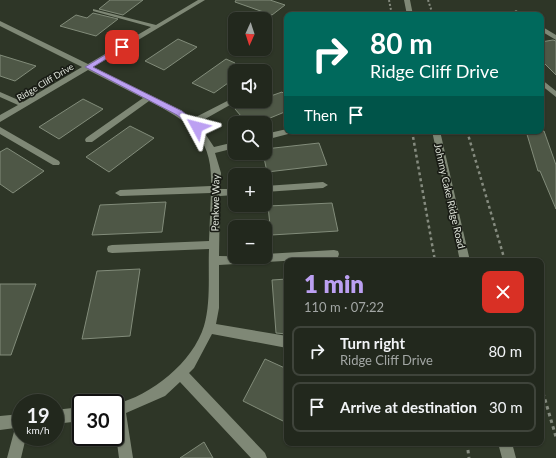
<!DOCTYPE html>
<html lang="en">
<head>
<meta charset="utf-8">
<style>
	body { margin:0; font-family:Lato,sans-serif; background:#2a3026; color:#f1f3f6; height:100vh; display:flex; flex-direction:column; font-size:15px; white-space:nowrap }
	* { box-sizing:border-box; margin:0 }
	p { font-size:13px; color:#a2a6a4 }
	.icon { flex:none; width:22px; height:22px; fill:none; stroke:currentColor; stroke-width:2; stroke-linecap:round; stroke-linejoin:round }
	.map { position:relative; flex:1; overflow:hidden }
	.side { position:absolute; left:284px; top:258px; width:260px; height:188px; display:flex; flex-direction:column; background:#22281d; border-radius:8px; box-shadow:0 1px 3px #0004,0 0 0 1px #3f443b }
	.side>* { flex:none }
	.hud { position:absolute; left:284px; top:12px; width:260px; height:122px; border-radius:8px; box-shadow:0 1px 3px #0004,0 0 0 1px #3f443b; background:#00695c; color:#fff; overflow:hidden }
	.needle { width:26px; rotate:183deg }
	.controls { position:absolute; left:228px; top:12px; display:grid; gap:8px }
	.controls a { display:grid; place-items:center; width:44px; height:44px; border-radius:8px; background:#22281d; box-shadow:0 1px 3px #0004,0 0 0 1px #3f443b; font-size:20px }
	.speed { position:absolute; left:12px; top:394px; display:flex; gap:8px; font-size:20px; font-weight:700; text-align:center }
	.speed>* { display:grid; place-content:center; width:52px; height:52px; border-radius:50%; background:#22281d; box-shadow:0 1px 3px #0004,0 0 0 1px #3f443b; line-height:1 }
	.speed small { font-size:10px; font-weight:400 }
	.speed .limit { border:2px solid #111; border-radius:6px; background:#fff; color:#111 }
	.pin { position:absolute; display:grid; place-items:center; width:34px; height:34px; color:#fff; margin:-17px; border-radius:8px; box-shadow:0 2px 6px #0006 }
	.me { position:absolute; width:44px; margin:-22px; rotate:308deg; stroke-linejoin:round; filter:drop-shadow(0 0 3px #0008) }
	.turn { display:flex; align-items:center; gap:14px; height:84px; padding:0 20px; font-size:18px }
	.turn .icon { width:52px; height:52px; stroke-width:2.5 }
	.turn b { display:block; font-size:28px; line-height:34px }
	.then { display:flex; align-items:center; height:38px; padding:0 20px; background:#0003; gap:8px; font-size:15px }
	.round { display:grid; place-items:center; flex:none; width:42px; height:42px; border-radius:8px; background:#2a3026 }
	.headline { display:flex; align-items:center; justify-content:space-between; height:68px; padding:0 20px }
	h1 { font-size:24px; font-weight:800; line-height:30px; color:#bca0f2 }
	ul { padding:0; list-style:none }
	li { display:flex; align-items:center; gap:12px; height:50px; margin:0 8px 6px; padding:0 12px; border:2px solid #3f443b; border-radius:8px }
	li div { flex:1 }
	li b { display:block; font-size:15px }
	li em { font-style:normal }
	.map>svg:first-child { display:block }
	.building { fill:#4e5746; stroke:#828c7a }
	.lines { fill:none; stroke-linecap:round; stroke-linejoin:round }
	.path-far2 { stroke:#858b7f; stroke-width:2; stroke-dasharray:2 2; stroke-linecap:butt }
	.path-far1 { stroke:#858b7f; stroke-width:2.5; stroke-dasharray:3 3; stroke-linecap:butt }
	.path { stroke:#858b7f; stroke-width:3; stroke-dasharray:3.5 3.5; stroke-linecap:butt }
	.minor { fill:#7f8876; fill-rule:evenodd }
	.route { fill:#bca0f2; stroke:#7a689d }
	.labels { text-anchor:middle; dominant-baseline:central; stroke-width:3.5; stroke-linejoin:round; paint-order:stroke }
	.far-street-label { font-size:9px; fill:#dfe4da; stroke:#191c15 }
	.street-label { font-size:10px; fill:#dfe4da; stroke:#191c15 }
</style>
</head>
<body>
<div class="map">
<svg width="556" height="458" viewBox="0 0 556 458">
	<rect width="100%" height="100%" fill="#2e3627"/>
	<path class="building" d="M110,0H143L123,15L99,9Z
		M236,0H270L285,5L272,15L235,2Z
		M93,13L118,19L96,36L60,26L76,15L87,18Z
		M178,39L197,47L164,70L145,61Z
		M553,40L556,41V75L541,60V42Z
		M0,55L36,66L15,81L0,76Z
		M226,59L235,63V78L214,93L192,83Z
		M282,92L287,97V111L258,123H247L235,109L257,101H265V98Z
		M83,99L103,109L59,139L39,127Z
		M130,126L154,138L109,172L86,157Z
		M526,131H544L556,165V209L540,171H538Z
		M319,143L327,165L267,172L263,153H265V149Z
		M7,148L44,171L13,193L0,184V152Z
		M166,202L162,232L92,235L100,205Z
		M332,203L338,231L271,235L268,206Z
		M140,269L130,336L82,339L97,271Z
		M287,279V334L276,333L272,280Z
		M0,284H36L11,355H0Z
		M265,359L287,369V423L243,401Z
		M204,442L213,458H180Z"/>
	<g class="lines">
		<path class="path-far2" d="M389,0L392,15
			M428,0L433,15"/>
		<path class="path-far1" d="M412,131L435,261
			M467,131L505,261"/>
		<path class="path" d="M541,386L556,437
			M467,443L469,458"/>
		<path class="minor" d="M198,0H205L93,67L182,111L192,119L235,97V101H237L198,123L214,147L235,142V148L215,153L221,173L220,189H235V195L220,196L219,256L265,257V254L334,250L338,251L339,254L338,257L334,258L219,265V308L216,324L287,336V348L212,334L194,368L189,373L265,453L267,458H251L180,382L165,396L126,413L133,458H119L115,428V404C151,396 193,362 204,326C211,302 208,274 209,249L112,253L108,252L107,249L108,246L112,245L209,241L211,193L120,196L115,193L120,190L211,186C213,136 189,122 149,101L92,142H86L85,140L86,138L143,98L88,70L0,122V115L18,105L0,97V92L23,102L82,67L0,26V21L88,64L151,27L93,11V9L156,25Z
			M404,0H410L413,15H407Z
			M516,10L524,15H517L513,12Z
			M541,26L556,35V40L541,31Z
			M265,79H270L271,81L265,84Z
			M541,79L556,91V97L541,85Z
			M0,127L59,161L60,163L59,165H53L0,134Z
			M287,129V131H293L292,133L265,140V134Z
			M432,131H440L470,261H460Z
			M323,182L328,185L323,188L265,192V186Z
			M81,407V421L55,424V410Z
			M21,414V437H26L21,458H7L15,428L0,430V416Z
			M498,443H512L516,458H502Z"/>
	</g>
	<path class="route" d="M120,46L126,47L93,67L182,111L199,125V129H194L177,115L85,67Z"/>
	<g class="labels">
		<g class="far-street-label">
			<text transform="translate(45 82) rotate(-31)">Ridge Cliff Drive</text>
		</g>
		<g class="street-label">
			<text transform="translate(450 196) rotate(77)">Johnny Cake Ridge Road</text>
			<text transform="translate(215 203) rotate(-89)">Penkwe Way</text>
		</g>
	</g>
</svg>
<div class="controls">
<a><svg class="needle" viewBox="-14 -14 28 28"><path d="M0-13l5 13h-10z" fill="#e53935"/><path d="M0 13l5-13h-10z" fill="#a2a6a4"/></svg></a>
<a><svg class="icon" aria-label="sound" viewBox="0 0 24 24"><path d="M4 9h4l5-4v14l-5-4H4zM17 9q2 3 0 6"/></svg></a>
<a><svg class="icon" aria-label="search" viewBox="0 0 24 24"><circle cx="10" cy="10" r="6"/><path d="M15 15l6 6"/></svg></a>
<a>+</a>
<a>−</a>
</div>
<div class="speed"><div>19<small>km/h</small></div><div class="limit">30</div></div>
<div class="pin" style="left:122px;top:47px;background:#d93025"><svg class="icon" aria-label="arrive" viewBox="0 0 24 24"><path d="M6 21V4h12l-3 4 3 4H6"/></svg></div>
<svg class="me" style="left:197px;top:127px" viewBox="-20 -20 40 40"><path d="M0-17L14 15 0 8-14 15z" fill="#bca0f2" stroke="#fff" stroke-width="4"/></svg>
<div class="hud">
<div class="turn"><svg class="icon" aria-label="right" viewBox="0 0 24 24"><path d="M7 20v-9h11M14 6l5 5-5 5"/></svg><div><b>80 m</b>Ridge Cliff Drive</div></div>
<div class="then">Then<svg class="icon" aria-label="arrive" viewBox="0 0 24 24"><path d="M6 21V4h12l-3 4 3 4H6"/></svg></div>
</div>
<section class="side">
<div class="headline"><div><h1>1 min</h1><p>110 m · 07:22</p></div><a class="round" style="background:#d93025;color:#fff"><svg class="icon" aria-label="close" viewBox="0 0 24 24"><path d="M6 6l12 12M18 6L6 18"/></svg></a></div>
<ul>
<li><svg class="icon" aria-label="right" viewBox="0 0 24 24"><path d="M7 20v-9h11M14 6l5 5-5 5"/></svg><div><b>Turn right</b><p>Ridge Cliff Drive</p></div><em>80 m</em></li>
<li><svg class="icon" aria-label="arrive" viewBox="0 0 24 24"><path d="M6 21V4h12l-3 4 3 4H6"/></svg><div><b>Arrive at destination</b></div><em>30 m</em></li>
</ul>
</section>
</div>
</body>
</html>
